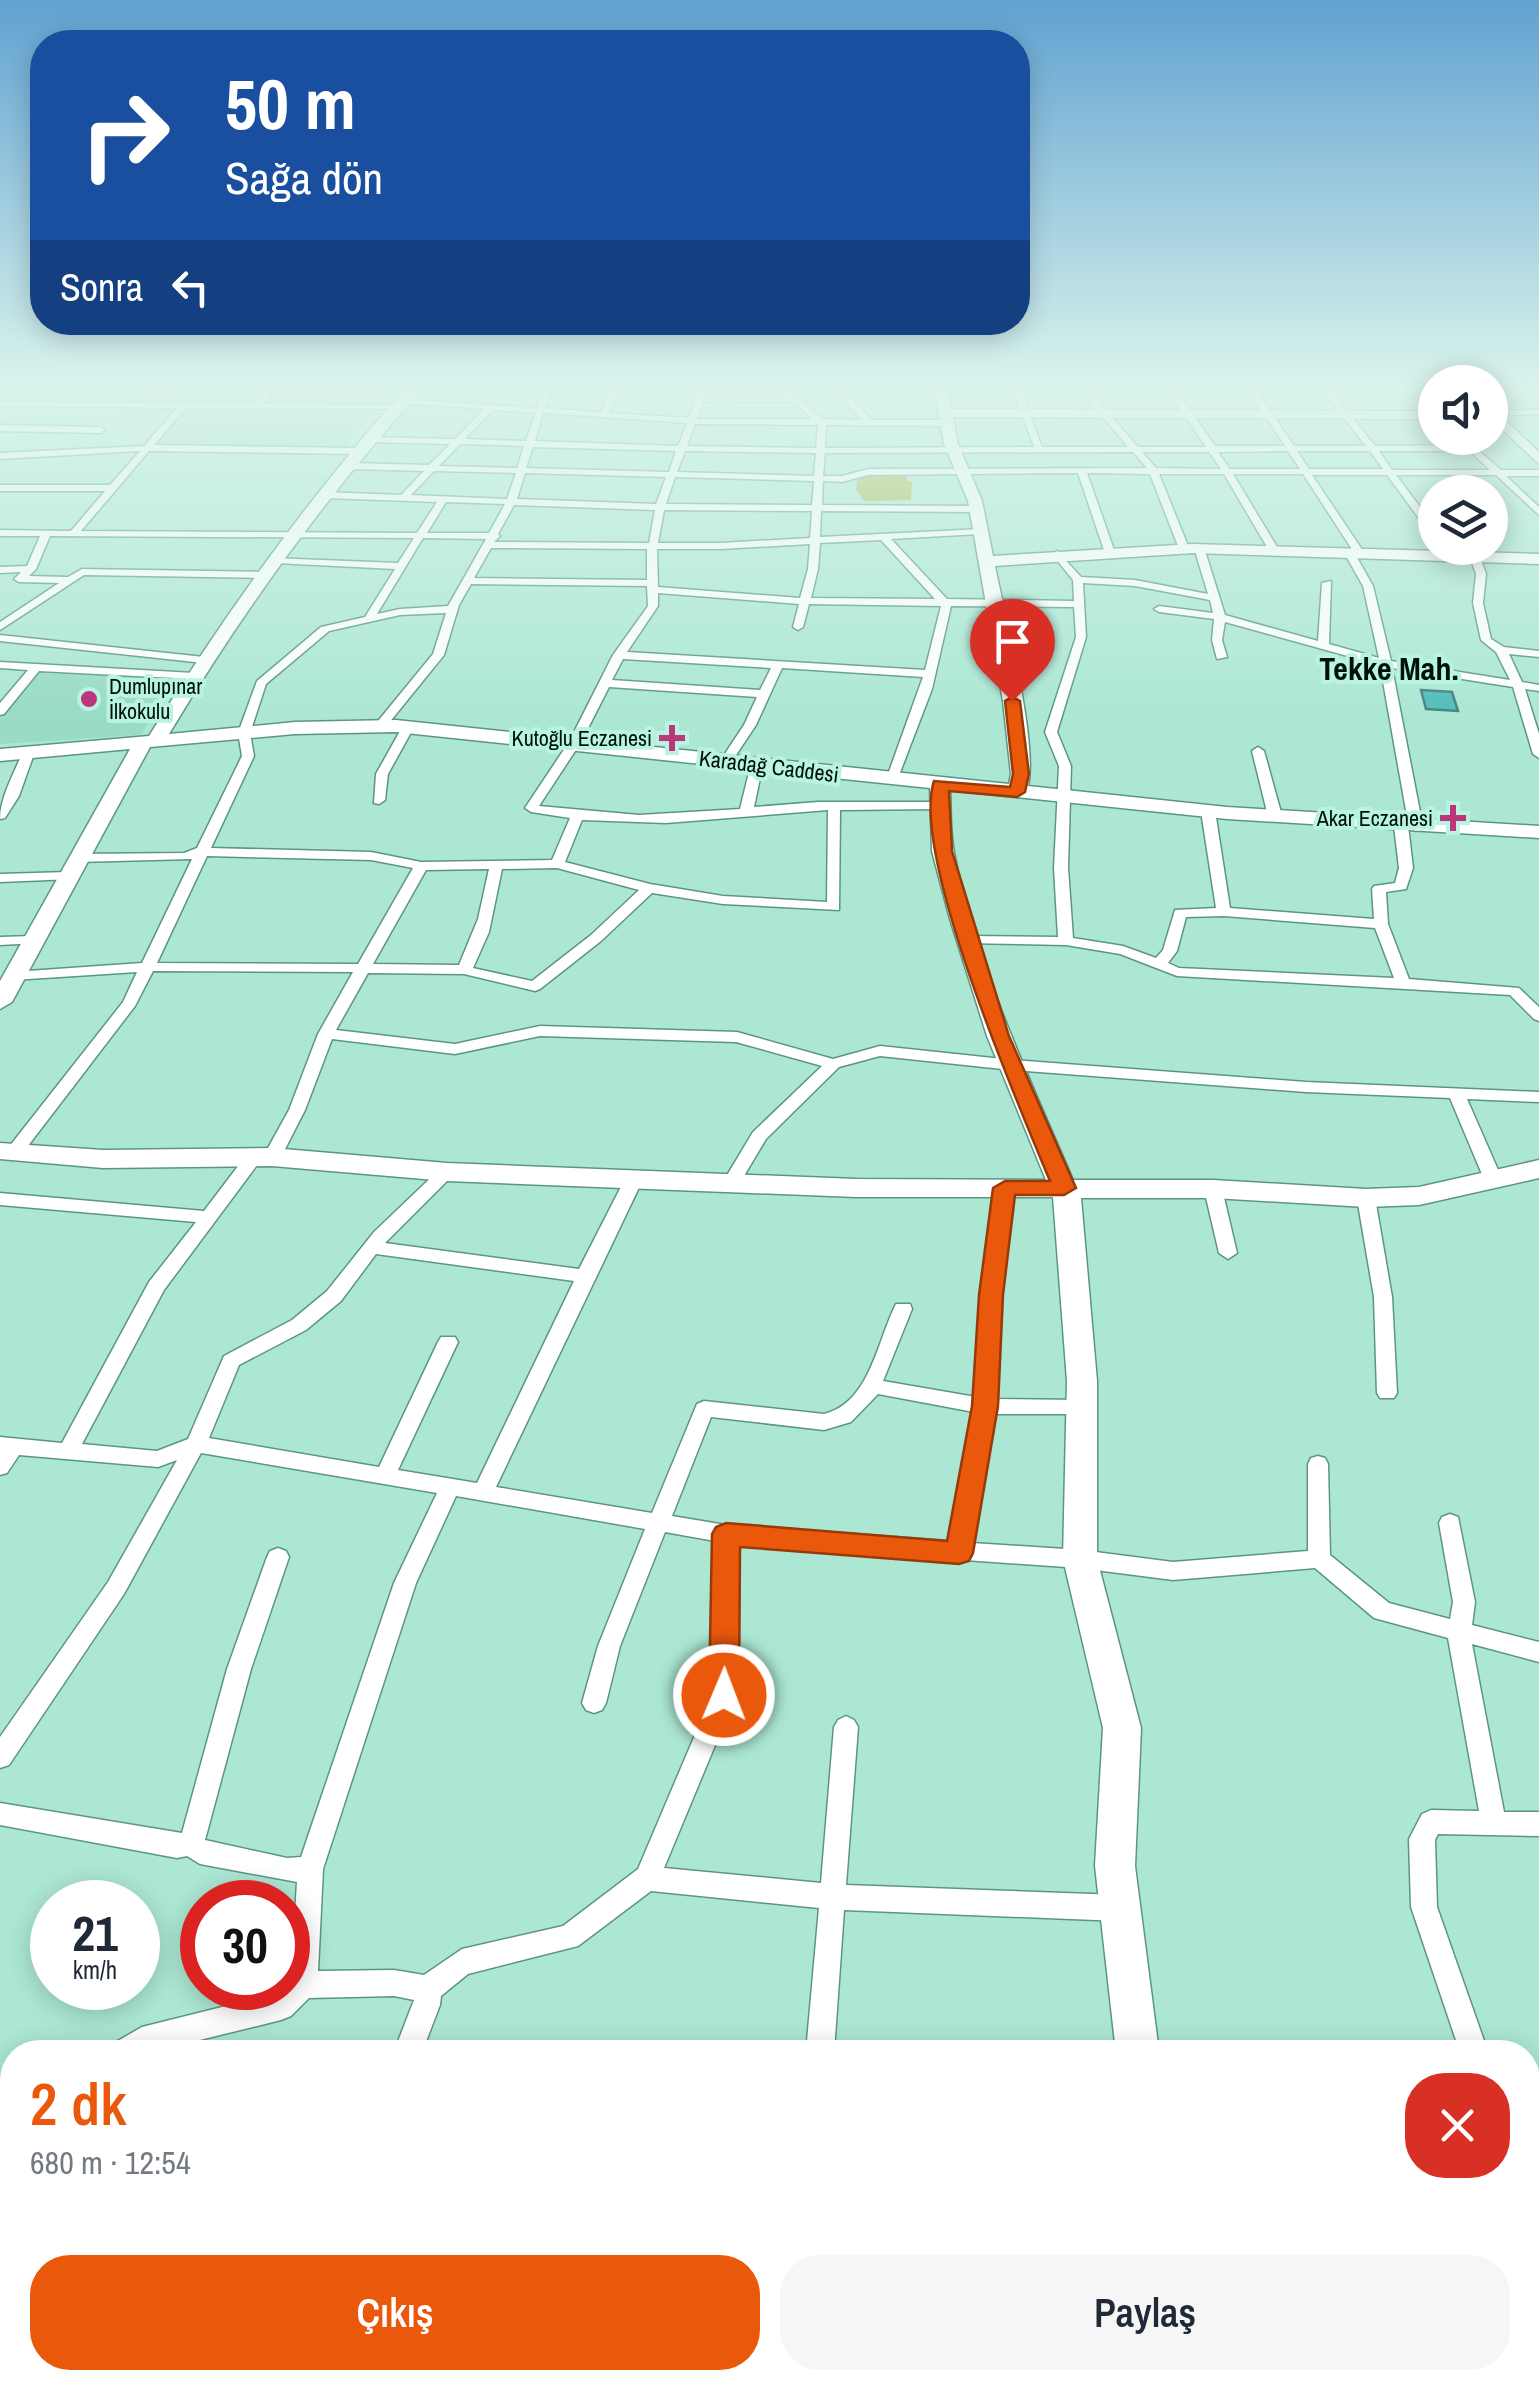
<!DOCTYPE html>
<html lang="tr">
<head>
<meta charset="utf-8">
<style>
	body { margin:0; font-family:"Archivo Narrow",sans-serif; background:#f6f6f7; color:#1f2937; height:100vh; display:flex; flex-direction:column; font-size:38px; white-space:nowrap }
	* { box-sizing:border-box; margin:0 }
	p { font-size:32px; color:#747a83 }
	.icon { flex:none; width:55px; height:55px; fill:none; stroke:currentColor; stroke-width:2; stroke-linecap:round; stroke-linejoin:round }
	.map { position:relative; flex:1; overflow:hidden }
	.details { position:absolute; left:0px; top:2040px; width:1540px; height:350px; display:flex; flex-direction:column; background:#fff; border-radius:40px 40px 0 0; box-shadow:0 5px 25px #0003 }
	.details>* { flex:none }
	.top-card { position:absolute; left:30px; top:30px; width:1000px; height:305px; border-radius:40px; box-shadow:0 5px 25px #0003; background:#1a4fa0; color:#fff; overflow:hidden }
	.fabs { position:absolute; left:1418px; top:365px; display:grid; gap:20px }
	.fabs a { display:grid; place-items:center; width:90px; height:90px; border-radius:50%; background:#fff; box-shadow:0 5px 25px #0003; font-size:50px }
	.speed { position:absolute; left:30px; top:1880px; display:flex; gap:20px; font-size:50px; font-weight:700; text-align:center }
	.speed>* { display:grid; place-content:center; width:130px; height:130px; border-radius:50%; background:#fff; box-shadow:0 5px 25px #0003; line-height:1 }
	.speed small { font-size:25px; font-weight:400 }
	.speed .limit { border:15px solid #d22; background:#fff; color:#111 }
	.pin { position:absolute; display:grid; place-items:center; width:85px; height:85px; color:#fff; margin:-102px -42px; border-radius:50% 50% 50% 0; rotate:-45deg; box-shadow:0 0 10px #0007 }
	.pin .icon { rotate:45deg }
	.me { position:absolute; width:110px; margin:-55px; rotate:1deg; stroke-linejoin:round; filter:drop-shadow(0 0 8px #0008) }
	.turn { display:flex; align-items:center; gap:35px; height:210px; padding:0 30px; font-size:45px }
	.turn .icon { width:130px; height:130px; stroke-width:2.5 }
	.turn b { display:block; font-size:70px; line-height:85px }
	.then { display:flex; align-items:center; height:95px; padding:0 30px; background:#0003; gap:20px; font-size:38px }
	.round { display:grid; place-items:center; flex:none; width:105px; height:105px; border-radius:40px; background:#f6f6f7 }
	.overview { display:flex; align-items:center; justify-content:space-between; height:170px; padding:0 30px }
	h1 { font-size:60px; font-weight:600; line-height:75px; color:#ea580c }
	.cta { display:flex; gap:20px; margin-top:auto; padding:20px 30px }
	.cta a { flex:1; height:115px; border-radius:40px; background:#ea580c; color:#fff; font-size:40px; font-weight:600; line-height:115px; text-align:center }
	.cta a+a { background:#f6f6f7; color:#1f2937 }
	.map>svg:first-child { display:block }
	.built { fill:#98dbc6 }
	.green { fill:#a6af33 }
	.building { fill:#52bcba; stroke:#448381; stroke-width:2.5 }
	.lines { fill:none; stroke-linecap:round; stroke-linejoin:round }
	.street-casing { stroke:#5d9585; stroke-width:3 }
	.secondary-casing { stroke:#5d9585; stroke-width:3 }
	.street { fill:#fff; fill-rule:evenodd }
	.secondary { fill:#fff; fill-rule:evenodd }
	.route { fill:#ea580c; stroke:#983908; stroke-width:2.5 }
	.poi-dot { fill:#bb367a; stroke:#b9f4e1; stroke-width:4 }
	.labels { text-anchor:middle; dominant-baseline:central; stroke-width:8; stroke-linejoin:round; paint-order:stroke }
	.far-poi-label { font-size:22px; fill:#00110b; stroke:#b9f4e1; text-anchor:end }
	.far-street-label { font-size:22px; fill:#00110b; stroke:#b9f4e1 }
	.far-district-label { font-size:32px; font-weight:bold; fill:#00110b; stroke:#b9f4e1 }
</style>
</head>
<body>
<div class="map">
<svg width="1539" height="2390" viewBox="0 0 1539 2390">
	<rect width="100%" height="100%" fill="#ace7d4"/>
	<path class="built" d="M1490,385H1539V410L1498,412L1490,404Z
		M187,409H372L346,447L156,445Z
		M38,673L173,679L141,735L0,744V719Z"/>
	<path class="green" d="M282,385H395L380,404L267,403Z
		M906,473L907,481H912L911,500L864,501L856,489L857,480L868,474Z"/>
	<path class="building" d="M1421,690L1452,692L1458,711L1426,709Z"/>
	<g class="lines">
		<defs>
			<path id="street" d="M0,385L179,392L183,394L179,396L0,389Z
				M272,385H280L263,404L393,405L397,407L393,409L186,408L154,445L359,448L363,451L359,454L149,451L81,531L417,533L437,502L324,498L319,495L324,492L401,495L424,471L348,469L344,466L348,463L429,465L450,444L368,442L365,437L455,439L484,409L401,403L398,399L537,408L544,385H552L545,408L601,412L612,385H620L609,413L689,418L700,387H679L675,385H709L705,396L789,397L777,385H785L822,419L862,420L829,385H837L872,420H947L951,423L947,426L826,425L825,448L1034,447L1011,385H1019L1042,447H1128L1076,385H1084L1138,447H1206L1164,385H1172L1215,446H1285L1245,385H1253L1294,446H1366L1318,385H1326L1375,446L1465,445L1460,440L1464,438L1501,470H1539V476H1506L1539,507V515L1496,475H1396L1435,527V537L1432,536L1387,475H1312L1365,554L1360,557L1355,554L1303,474H1233L1280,552L1275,555L1270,552L1224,474H1159L1190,551L1185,554L1180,551L1150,474L1087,473L1115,553L1110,556L1105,553L1078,473L868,475L842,482L823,481L822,505L976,506L981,509L976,512L821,511L820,537L982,529L984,531L979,534L891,539L947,599L1074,601L1073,580L1052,554L1057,551L1081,577L1135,580L1208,594L1195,551L1200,548L1205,551L1225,615L1318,641L1322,583L1331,581L1329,644L1379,658L1363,586L1345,554L1350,551L1355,554L1373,586L1391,661L1510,680L1496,652L1481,640L1473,603L1476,574L1470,557L1479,555L1486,574L1483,603L1491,639L1504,647L1539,651V657L1509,654L1522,682L1539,685V691L1525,689L1539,734V758L1533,754L1513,687L1392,668L1423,827L1416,831L1409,827L1380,665L1225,622L1222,640L1227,657L1217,659L1212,640L1214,619L1159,612L1154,609L1159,606L1213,613L1210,600L1135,586L1083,583L1086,637L1057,732L1071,766L1068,868L1073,938L1123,946L1156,958L1163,950L1175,910L1216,908L1201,811L1208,807L1215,811L1230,908L1374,919L1372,889L1374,886L1395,883L1399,868L1394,826L1401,822L1408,826L1413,868L1406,889L1386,892L1388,924L1409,979L1519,988L1539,1007V1021L1534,1019L1510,995L1177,976L1120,954L1066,945L963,943L961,940L968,936L1058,937L1054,868L1059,766L1045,732L1076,637L1074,607L951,606L932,689L896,783L886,780L923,677L782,668L756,725L730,764L726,765L720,761L744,725L757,697L609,687L581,742L539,806L639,815L740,809L751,764L757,760L763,764L754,807L818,802H946V808L941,809L840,810L839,910L723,904L652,893L601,941L540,989L535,991L464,974L368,973L336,1030L455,1044L540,1026L737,1032L833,1059L880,1046L1012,1060L1306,1082L1539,1092V1102L1467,1099L1502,1179L1499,1183H1487L1484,1179L1450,1098L1306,1092L1012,1070L880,1056L839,1067L766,1139L738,1186L732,1188L723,1182L753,1132L822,1066L736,1042L540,1036L455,1054L332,1039L305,1110L281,1157L278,1161H266L263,1157L289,1110L318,1034L353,972L153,971L135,1006L21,1155H9L7,1151L9,1147L123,1002L137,972L13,980L6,976L13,972L142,963L192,859L77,862L70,858L77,854L184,853L197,848L242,756L238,733L257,681L321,627L365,617L395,569L275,563L270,560L271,558L398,563L414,538L50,536L36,569L29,576L68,577L82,569L265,572L270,575L265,578L84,575L0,630V622L59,583L19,582L14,579L21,572L0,573V567L27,566L40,536H0V530L71,531L105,491H0V485H110L140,451L0,459V453L144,446L177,408L0,406V402L254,403ZM703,401L795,402L812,419H697ZM493,410L535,413L526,441L465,439ZM543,413L687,423L678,446L535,441ZM695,424L818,425L816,448L687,446ZM460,444L524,446L517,468L439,466ZM533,447L676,451L669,472L526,468ZM685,451L816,453L814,476L677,472ZM1288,451L1300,469H1230L1218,452ZM1297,451H1370L1383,469H1309ZM1379,451H1470L1490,470H1392ZM1133,452L1147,468L868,469L842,476H823L825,453ZM1142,452H1209L1221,469L1156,468ZM434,471L516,473L507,499L411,495ZM525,473L666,477L656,504L517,499ZM675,477L814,481L812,505L666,504ZM446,502L505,504L489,533H427ZM514,505L655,510L649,543L494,542L500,536L498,534ZM664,510L812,511L810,538L721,543H658ZM423,538L486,539L448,606L400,609L377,614ZM881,540L935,599L811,598L818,569L820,543ZM810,544L808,569L800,598L658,587L657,549H721ZM491,548L647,549V580L474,578ZM471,584L647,586L648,606L613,655L569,742L525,808L531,812L570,818L552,860L421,862L371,852L211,848L254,756L250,733L266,684L329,631L400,615L446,613L433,654L374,726L384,729L444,655L459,605ZM658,593L799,604L793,627L798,630L803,627L809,604L941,606L925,670L627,652L658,606ZM623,659L771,668L760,690L612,680ZM828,810L827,902L723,896L650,884L565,862L582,820L666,823ZM207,856L371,860L413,868L358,964L157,963ZM557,868L639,890L591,935L532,981L473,968L489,932L502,869ZM489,869L478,919L459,965L373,964L426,870ZM1224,916L1375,928L1394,978L1179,968L1168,963L1177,951L1186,917Z
				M1411,385H1419L1435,402V409Z
				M1539,410V414L1490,416L1493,411Z
				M0,425L101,427L105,430L101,433L0,431Z
				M0,635L204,657L210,660L204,663L0,641Z
				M0,662L194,673L200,676L194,679L39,671L4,714L0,715V703L28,670L0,668Z
				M404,724L414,727L388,774L385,800L379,804L374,803L376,774Z
				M29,747L35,751L19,796L5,818L0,819C0,797 15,772 23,751Z
				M1258,747L1264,751L1282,816L1280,819H1270L1268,816L1252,751Z
				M68,872L73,873V879L0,882V874Z
				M33,936L40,940L38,943L0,945V937Z
				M254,1152L263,1157L164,1290L82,1444L157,1451L188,1439L224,1356L292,1320L327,1291L374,1232L441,1168L447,1166L456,1172L385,1243L579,1269L626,1177L635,1171L644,1177L496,1487L652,1513L697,1404L704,1401L824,1414C870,1403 877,1341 896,1304H910L912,1309L883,1381L976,1397L982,1295L996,1188L999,1184H1011L1014,1188L1000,1295L995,1399L1082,1400L1089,1402L1092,1407L1089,1412L1082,1414H994L972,1543L1080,1550L1173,1562L1308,1551V1464L1311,1458L1318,1456L1325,1458L1328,1464L1330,1555L1389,1603L1450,1619L1453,1602L1439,1523L1442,1517L1450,1514L1458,1517L1475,1602L1472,1625L1539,1642V1662L1472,1644L1504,1812H1539V1836L1438,1834L1435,1840L1437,1907L1488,2052H1460L1411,1907L1409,1839L1422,1814L1431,1810L1479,1811L1448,1638L1374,1618L1315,1568L1173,1580L1080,1568L965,1560L959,1562L951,1559L737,1543L736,1695L664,1868L821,1883L834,1727L838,1720L846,1716L854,1720L858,1727L846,1885L1120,1895L1129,1899L1133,1908L1129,1917L1120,1921L844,1910L834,2052H806L819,1908L651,1891L578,1946L468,1974L441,1996L440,2005L422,2052H394L414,2000L394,1996L309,1998L291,2016L281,2020L151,2052H112L116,2042L142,2027L274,1994L281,1988H288L291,1979L297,1882L200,1864L187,1856L177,1858L0,1825V1803L182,1833L227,1669L267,1557L270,1551L278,1548L286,1551L289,1557L251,1669L205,1840L287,1858L301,1857L394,1583L437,1493L201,1453L124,1594L9,1765L0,1768V1737L108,1582L177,1460L158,1467L19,1455L7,1473L0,1475V1437L62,1443L149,1282L196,1222L0,1205V1193L204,1211L248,1153ZM376,1254L574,1281L477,1483L398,1470L458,1342L455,1337H441L438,1342L379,1467L209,1438L239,1365L306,1330L341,1301ZM878,1394L974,1412L950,1541L726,1525L672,1516L711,1417L824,1430L851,1422ZM456,1496L645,1529L598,1646L582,1703L586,1710L594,1713L602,1710L606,1703L620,1646L665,1532L715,1541L712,1695L638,1869L563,1926L462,1949L424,1975L394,1970L318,1971L323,1869L416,1583Z
				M1213,1183L1222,1189L1237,1253L1228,1259L1219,1253L1204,1189Z
				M1366,1192L1375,1198L1392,1297L1397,1393L1394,1398H1380L1377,1393L1374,1297L1357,1198Z
				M1528,2096L1539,2097V2125L1528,2124Z
				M12,2127V2162L0,2169V2133Z
				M1528,2183L1539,2189V2245L1528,2238Z
				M0,2293L12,2296V2326L0,2323Z
				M238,2378H293L301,2390H245Z
				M641,2378H672L671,2390H639Z"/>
			<path id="secondary" d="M413,385H426C329,492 244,609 169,734L295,722L396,720L1009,784L1011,774L1003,701L968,501L944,444L934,385H946L951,409L1435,411V419L953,417L958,444L982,501L993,556L1193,544L1539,554V564L1193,553L995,566C1005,617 1038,741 1028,786L1227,807L1539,826V838L1227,819L950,790C951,810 950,832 954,852C973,959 1030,1080 1073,1180H1213L1366,1189L1419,1187L1539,1160V1178L1419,1205L1366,1207L1213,1198H1081L1097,1381V1559L1141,1728L1135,1866L1159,2052H1116L1095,1866L1103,1728L1063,1559L1067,1381L1053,1197H856L447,1181L272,1166L103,1168L0,1159V1143L103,1150L272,1148L447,1163L856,1179L1046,1180L987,1036L950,919L932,851L930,788L396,732L295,734L150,747L12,1002L0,1009V981L130,749L0,761V749L149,736C205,646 265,559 331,477C357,445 382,412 413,385Z
				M1490,406L1539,452V464L1490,418Z
				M1181,2378H1230L1233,2390H1183Z"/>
		</defs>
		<use href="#street" class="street-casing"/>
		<use href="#secondary" class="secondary-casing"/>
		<use href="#street" class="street"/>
		<use href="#secondary" class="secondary"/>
	</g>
	<linearGradient id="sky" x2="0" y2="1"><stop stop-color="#61a2d1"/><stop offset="0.54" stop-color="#daf4ec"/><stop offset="1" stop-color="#daf4ec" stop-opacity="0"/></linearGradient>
	<rect width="1539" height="719" fill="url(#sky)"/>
	<path class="route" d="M1012,697L1020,701L1029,774L1025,792L1017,797L949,791L952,851L1009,1036L1076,1188L1064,1195H1015L1003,1295L998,1406L973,1553L969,1561L959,1564L740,1547L739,1695L734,1704L724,1708L713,1704L709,1695L712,1534L716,1527L726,1523L947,1541L972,1406L979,1295L993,1188L1005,1181H1050C1018,1104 910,854 934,781L1010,787L1013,774L1005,701Z"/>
	<g class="poi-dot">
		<circle cx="89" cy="699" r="10"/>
		<path d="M667 723h10v10h10v10h-10v10h-10v-10h-10v-10h10z"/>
		<path d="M1448 803h10v10h10v10h-10v10h-10v-10h-10v-10h10z"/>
	</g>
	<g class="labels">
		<g class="far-poi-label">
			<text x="109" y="686" text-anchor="start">Dumlupınar<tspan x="109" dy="25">İlkokulu</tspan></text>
			<text x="652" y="738">Kutoğlu Eczanesi</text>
			<text x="1433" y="818">Akar Eczanesi</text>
		</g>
		<g class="far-street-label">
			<text transform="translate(769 766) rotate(7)">Karadağ Caddesi</text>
		</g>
		<g class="far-district-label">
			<text x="1389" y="668">Tekke Mah.</text>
		</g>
	</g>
</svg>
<div class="fabs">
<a><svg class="icon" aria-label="sound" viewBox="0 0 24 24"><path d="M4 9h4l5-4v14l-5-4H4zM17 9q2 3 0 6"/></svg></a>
<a><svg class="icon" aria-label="layers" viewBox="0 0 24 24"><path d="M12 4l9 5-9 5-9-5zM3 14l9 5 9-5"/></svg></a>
</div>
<div class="speed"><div>21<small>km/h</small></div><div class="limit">30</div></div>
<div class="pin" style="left:1012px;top:701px;background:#d93025"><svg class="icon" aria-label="arrive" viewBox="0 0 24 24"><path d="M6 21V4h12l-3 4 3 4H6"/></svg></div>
<svg class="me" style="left:724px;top:1695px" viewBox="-20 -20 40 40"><circle r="17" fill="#ea580c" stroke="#fff" stroke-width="3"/><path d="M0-11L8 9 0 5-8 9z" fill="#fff"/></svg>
<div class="top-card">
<div class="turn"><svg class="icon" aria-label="right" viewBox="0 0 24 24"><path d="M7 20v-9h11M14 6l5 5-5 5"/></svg><div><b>50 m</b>Sağa dön</div></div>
<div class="then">Sonra<svg class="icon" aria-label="left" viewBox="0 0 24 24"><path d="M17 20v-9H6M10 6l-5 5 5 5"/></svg></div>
</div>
<section class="details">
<div class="overview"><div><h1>2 dk</h1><p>680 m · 12:54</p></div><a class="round" style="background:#d93025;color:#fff"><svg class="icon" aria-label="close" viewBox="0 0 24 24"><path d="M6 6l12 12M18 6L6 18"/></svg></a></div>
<div class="cta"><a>Çıkış</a><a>Paylaş</a></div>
</section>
</div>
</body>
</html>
